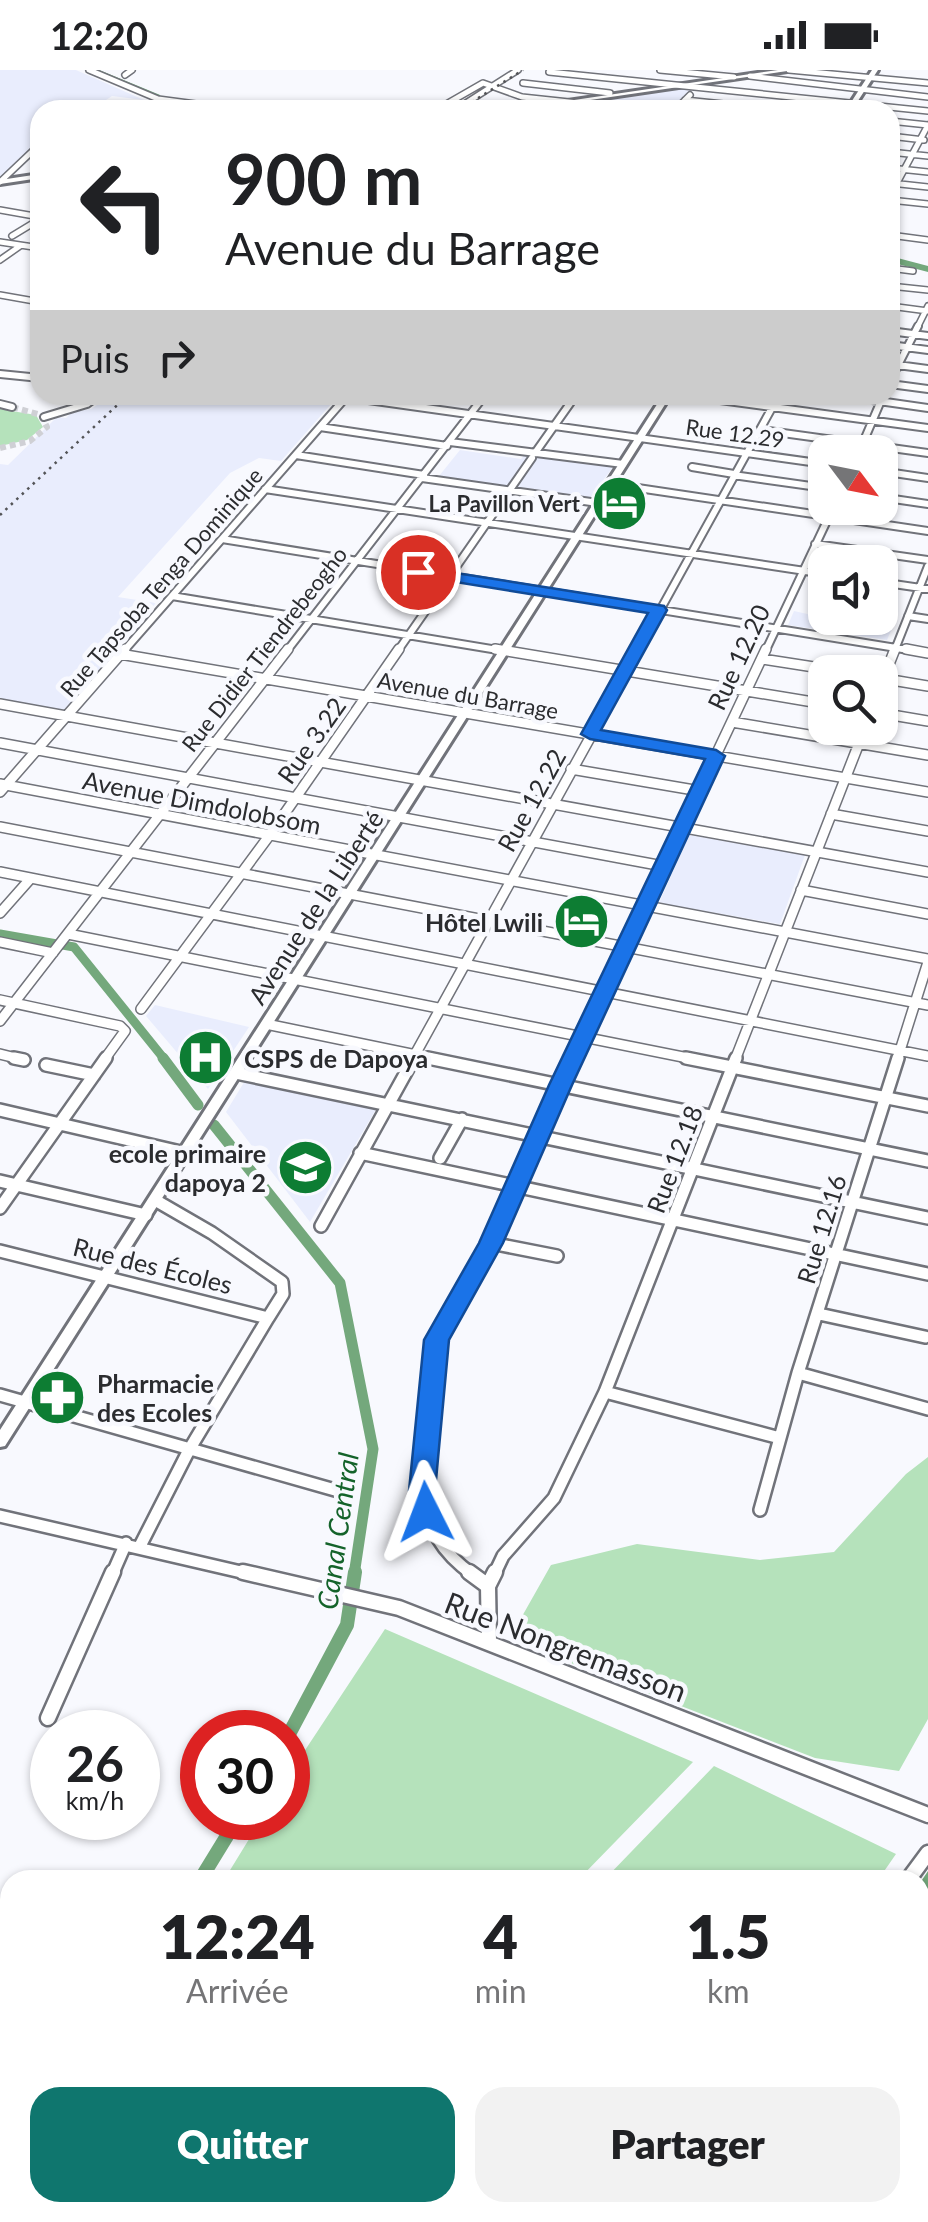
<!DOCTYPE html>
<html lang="fr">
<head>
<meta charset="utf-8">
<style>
	body { margin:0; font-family:Lato,sans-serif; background:#f2f2f2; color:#202124; height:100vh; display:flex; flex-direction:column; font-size:38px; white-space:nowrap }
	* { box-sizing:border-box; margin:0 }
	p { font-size:32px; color:#757577 }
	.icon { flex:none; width:55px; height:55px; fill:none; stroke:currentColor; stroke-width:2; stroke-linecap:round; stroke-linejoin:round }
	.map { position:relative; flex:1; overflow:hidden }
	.panel { position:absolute; left:0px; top:1800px; width:930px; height:352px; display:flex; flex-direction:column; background:#fff; border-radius:30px 30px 0 0; box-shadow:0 2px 8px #0004 }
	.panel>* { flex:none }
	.guide { position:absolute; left:30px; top:30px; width:870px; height:305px; border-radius:30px; box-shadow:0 2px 8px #0004; background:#fff; color:#202124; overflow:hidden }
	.needle { width:65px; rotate:122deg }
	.buttons { position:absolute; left:808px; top:365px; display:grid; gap:20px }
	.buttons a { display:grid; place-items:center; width:90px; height:90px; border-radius:20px; background:#fff; box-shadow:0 2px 8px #0004; font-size:50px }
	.speed { position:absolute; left:30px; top:1640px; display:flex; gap:20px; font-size:50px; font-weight:700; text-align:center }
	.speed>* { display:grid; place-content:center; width:130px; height:130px; border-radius:50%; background:#fff; box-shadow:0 2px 8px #0004; line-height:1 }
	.speed small { font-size:25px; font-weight:400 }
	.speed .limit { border:15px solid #d22; background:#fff; color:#111 }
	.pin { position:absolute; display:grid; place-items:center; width:85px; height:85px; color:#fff; margin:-42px; border:5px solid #fff; border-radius:50%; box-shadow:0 2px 10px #0007 }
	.me { position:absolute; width:110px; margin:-55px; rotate:357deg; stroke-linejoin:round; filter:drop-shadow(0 0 8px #0008) }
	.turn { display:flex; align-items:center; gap:35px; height:210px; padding:0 30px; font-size:45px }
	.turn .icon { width:130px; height:130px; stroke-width:2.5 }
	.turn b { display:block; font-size:70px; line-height:85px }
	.then { display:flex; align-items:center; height:95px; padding:0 30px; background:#0003; gap:20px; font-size:38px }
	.eta { display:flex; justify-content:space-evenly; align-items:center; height:170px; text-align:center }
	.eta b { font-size:60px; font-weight:800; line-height:70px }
	.action { display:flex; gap:20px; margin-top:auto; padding:20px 30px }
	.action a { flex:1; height:115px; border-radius:30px; background:#0f766e; color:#fff; font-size:40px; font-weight:800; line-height:115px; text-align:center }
	.action a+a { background:#f2f2f2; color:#202124 }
	.status { display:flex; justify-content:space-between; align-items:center; height:70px; padding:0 50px; background:#fff; direction:ltr }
	.status svg { height:28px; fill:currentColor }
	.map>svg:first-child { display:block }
	.built { fill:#e9edfd }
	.green { fill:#b5e2bb }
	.water { fill:#74a87c }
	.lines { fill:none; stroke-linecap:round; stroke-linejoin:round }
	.stream { stroke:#74a87c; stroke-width:2.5 }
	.canal-far2 { stroke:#74a87c; stroke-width:9 }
	.canal-far1 { stroke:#74a87c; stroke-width:11 }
	.canal { stroke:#74a87c; stroke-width:14 }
	.river { fill:#74a87c; fill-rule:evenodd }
	.minor-tunnel { stroke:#cfd0d5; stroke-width:6; stroke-dasharray:6 4; stroke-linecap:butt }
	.minor-far4-casing { stroke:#71737a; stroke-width:8 }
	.minor-far3-casing { stroke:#71737a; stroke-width:10 }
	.minor-far2-casing { stroke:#71737a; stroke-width:12 }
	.minor-far1-casing { stroke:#71737a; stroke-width:16 }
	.minor-casing { stroke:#71737a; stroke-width:19 }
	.major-casing { stroke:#71737a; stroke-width:6 }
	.minor-far4 { stroke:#fff; stroke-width:5 }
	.minor-far3 { stroke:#fff; stroke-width:6 }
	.minor-far2 { stroke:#fff; stroke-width:9 }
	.minor-far1 { stroke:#fff; stroke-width:11 }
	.minor { stroke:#fff; stroke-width:14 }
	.major { fill:#fff; fill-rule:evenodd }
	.rail { stroke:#535457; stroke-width:2.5; stroke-dasharray:2.5 5; stroke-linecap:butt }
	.route { fill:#1a73e8; stroke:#114b97; stroke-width:2.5 }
	.labels { text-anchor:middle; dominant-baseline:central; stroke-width:9; stroke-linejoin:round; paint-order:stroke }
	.far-street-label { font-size:22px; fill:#2b2c2f; stroke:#f8f9fe }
	.far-poi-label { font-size:22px; font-weight:bold; fill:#2b2c2f; stroke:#f8f9fe; text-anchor:end }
	.street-label { font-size:25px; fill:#2b2c2f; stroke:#f8f9fe }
	.poi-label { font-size:25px; font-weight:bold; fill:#2b2c2f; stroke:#f8f9fe; text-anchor:end }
	.water-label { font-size:28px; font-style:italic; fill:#14632a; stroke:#f8f9fe }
	.near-street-label { font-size:30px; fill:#2b2c2f; stroke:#f8f9fe }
</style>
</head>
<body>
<div class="status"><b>12:20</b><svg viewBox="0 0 49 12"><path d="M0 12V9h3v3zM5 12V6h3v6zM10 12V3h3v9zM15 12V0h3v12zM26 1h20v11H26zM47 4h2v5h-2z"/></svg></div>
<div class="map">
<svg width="928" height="2152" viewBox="0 0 928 2152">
	<rect width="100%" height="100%" fill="#f8f9fe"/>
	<path class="built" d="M0,0H76L144,30L112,26L91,40H40V74L0,110Z
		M683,17L695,18L672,40L597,35L598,29Z
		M112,325H339L281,391L259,388L230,403L118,527L156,533L61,644L0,632V394L8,395L57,347L66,348L72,342L91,339Z
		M460,380L521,389L525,384L613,397L589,430L439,406Z
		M794,541L825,548L893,556L887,570L788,555Z
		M689,765L805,785L780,854L659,833Z
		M155,935L249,957L208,1019L146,946Z
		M246,1009L378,1036L310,1152L226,1042Z"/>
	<path class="green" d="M0,339L36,345L43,357L27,370L0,376Z
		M928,1387V1649L899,1701L815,1688L573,1594L516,1557L551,1495L637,1474L760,1490L834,1482L906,1404Z
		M385,1559L693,1692L578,1810H224L262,1748H288V1706Z
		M714,1696L896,1784L878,1810H604Z
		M348,2142H621L622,2143L609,2152H331Z
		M25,2143V2142L273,2143L258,2152H20Z"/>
	<path class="water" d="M928,1801V2152H696L703,2142H920V1813Z"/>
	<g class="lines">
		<path class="stream" d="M96,0L159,26
			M241,38L254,40"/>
		<path class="canal-far2" d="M0,864L74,877L165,990"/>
		<path class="canal-far1" d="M163,988L198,1035
			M214,1055L340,1213L373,1379L354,1505"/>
		<path class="canal" d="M288,1666L347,1555L355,1502
			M200,1810L238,1748
			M0,2138L10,2122"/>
		<path class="river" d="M890,186L928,196V202L890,192Z"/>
		<path class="minor-tunnel" d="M0,378L30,371L47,357L41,345L12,337"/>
		<defs>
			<path id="minor-far4" d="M89,0L158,29L241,40
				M660,0L734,7
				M789,0L928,13
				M549,2L928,41
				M125,5L132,0
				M750,6L928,27
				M523,13L610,23
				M685,30L780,40
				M436,40L483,13L522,27L644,40
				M455,40L518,0
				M675,40L690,25
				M890,51L928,55
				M890,66L924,70
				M890,82L928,86
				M890,98L928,102
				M0,112L40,74
				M891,113L928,117
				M890,126L928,55
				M890,130L928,134
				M0,140L40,147
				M890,165L928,170
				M12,166L40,149
				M0,172L40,178
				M0,190L20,176
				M890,198L913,201
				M890,216L928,220
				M0,225L40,232
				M890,236L928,241
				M917,258L928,236"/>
			<path id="minor-far3" d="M890,261L928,266
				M890,275L928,280
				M890,294L928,299
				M0,304L40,308
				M890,311L918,256
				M890,314L928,319
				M683,325L928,358
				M837,325L928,338
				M347,327L825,394
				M0,334L12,337
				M44,347L87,334L99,325
				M320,357L447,376
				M761,360L928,383
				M450,372L623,394
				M859,382L883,326
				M535,383L576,325
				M296,385L424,405
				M692,397L734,404
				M880,401L928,408
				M733,405L825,418
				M422,408L598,433
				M611,414L928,461
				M265,419L825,504
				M880,427L928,434
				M222,469L921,582
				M815,474L928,490
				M880,512L928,519
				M172,526L510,582
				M908,546L928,549
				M123,582L348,325
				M286,582L485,325
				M397,582L532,388
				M637,582L779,325
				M765,582L833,438
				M894,582L928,496"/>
			<path id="minor-far2" d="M495,579L825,634
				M906,579L928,583
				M120,584L928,722
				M762,589L846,602
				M880,608L928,616
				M880,617L895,579
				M0,634L928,802
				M880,643L928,651
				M732,652L928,685
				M0,673L663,796
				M571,699L700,721
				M0,714L928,889
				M0,722L125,579
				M831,744L928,761
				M0,757L928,935
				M0,802L928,986
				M801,820L928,844
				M0,843L31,808
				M68,864L698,990
				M0,872L53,883
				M0,930L120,956L125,961L104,990
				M141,939L269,766L399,579
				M0,951L288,579
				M266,954L440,990
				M0,984L24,990
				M412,990L639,579
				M572,990L766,579
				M735,990L865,658
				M897,990L928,892"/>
			<path id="minor-far1" d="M14,988L24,990
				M428,988L928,1091
				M686,988L928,1036
				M46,995L94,1005
				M236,1003L928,1148
				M0,1040L185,1083
				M360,1083L928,1204
				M440,1088L462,1049
				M0,1111L146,1145
				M155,1130L212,1163L282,1212L283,1224L268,1248
				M0,1138L106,988
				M321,1156L414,988
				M491,1173L557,1186
				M0,1181L268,1248L189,1380L140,1476
				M819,1244L925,1267
				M798,1303L928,1339
				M605,1322L780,1368
				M0,1325L342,1422
				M760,1440L798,1303L898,988
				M0,1446L254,1505
				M112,1505L126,1473
				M473,1505C440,1481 430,1461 422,1421L437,1270L491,1173L573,988
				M494,1505L503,1486L554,1428L605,1322L736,988"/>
			<path id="minor" d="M243,1502L399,1538L928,1745
				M469,1502L488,1516L489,1572
				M488,1516L495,1502
				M48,1648L113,1502
				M908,1810L928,1783
				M670,2152L678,2142"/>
			<path id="major" d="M778,0H794L522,40H506Z
				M872,0H878L852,40H846Z
				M40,104V108L0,114V110Z
				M663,325H671L5,1376L0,1377V1360Z"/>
		</defs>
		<use href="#minor-far4" class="minor-far4-casing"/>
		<use href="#minor-far3" class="minor-far3-casing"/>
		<use href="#minor-far2" class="minor-far2-casing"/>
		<use href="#minor-far1" class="minor-far1-casing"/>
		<use href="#minor" class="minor-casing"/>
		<use href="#major" class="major-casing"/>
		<use href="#minor-far4" class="minor-far4"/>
		<use href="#minor-far3" class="minor-far3"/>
		<use href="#minor-far2" class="minor-far2"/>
		<use href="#minor-far1" class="minor-far1"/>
		<use href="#minor" class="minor"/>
		<use href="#major" class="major"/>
		<path class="rail" d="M459,40L523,0
			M0,445L128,325"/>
	</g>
	<path class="route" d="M418,497L664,536L667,540L601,660L716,680L725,686L572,1015L503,1173L449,1270L435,1421L440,1442L436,1449L426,1452L417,1449L409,1421L424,1270L479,1173L549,1015L705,689L590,669L581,664L648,543L412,505V498Z"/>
	<defs>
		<symbol id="hotel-disc" viewBox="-11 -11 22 22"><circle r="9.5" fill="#0d7d33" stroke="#f8f9fe"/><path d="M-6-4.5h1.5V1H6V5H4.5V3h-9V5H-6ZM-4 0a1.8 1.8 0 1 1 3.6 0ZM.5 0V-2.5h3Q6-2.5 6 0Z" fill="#fff"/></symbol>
		<symbol id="hospital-disc" viewBox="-11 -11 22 22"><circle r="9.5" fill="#0d7d33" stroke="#f8f9fe"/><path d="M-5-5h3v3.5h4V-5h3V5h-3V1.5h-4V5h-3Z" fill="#fff"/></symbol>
		<symbol id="school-disc" viewBox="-11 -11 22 22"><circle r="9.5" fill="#0d7d33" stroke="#f8f9fe"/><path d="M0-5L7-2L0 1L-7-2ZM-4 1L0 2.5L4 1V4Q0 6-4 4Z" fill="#fff"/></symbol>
		<symbol id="pharmacy-disc" viewBox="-11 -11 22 22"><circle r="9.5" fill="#0d7d33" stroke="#f8f9fe"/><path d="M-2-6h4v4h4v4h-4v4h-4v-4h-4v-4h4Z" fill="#fff"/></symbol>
	</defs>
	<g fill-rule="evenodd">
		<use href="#hotel-disc" x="588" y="402" width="63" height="63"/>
		<use href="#hotel-disc" x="550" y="820" width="63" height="63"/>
		<use href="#hospital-disc" x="174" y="956" width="63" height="63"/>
		<use href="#school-disc" x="274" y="1066" width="63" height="63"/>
		<use href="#pharmacy-disc" x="26" y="1296" width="63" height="63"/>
	</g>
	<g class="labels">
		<g class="far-street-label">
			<text transform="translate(735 363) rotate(8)">Rue 12.29</text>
			<text transform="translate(161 512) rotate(-49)">Rue Tapsoba Tenga Dominique</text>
			<text transform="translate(264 579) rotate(-52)">Rue Didier Tiendrebeogho</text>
			<text transform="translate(468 625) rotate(10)">Avenue du Barrage</text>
		</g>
		<g class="far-poi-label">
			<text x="580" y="433">La Pavillon Vert</text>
		</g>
		<g class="street-label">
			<text transform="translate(738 587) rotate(-65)">Rue 12.20</text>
			<text transform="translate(311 670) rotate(-55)">Rue 3.22</text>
			<text transform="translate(531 730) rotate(-61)">Rue 12.22</text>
			<text transform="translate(202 732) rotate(11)">Avenue Dimdolobsom</text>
			<text transform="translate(315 837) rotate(-57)">Avenue de la Liberté</text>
			<text transform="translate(674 1089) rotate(-69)">Rue 12.18</text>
			<text transform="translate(821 1159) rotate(-73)">Rue 12.16</text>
			<text transform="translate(153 1195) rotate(14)">Rue des Écoles</text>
		</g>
		<g class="poi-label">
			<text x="543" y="852">Hôtel Lwili</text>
			<text x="244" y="988" text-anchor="start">CSPS de Dapoya</text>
			<text x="266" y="1083">ecole primaire<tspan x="266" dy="29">dapoya 2</tspan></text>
			<text x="97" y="1313" text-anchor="start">Pharmacie<tspan x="97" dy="29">des Ecoles</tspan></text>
		</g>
		<g class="water-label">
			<text transform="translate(337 1461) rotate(-82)">Canal Central</text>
		</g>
		<g class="near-street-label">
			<text transform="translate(566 1576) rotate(21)">Rue Nongremasson</text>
		</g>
	</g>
</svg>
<div class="buttons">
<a><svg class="needle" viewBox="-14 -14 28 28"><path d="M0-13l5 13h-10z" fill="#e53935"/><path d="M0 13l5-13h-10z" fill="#757577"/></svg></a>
<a><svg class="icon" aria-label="sound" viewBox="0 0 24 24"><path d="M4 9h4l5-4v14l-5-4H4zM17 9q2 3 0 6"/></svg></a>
<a><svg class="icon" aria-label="search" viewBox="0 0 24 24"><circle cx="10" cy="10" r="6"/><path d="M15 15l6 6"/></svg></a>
</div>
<div class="speed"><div>26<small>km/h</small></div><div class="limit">30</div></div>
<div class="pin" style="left:418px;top:502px;background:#d93025"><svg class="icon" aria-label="arrive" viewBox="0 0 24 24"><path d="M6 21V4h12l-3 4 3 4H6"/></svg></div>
<svg class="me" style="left:426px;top:1442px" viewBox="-20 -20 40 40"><path d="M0-17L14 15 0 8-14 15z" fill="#1a73e8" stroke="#fff" stroke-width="4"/></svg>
<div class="guide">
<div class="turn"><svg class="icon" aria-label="left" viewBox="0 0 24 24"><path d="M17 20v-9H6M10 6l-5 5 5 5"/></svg><div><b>900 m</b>Avenue du Barrage</div></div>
<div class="then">Puis<svg class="icon" aria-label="right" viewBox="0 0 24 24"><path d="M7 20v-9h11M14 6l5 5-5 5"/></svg></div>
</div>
<section class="panel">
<div class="eta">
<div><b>12:24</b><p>Arrivée</p></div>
<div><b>4</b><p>min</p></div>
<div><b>1.5</b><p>km</p></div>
</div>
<div class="action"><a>Quitter</a><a>Partager</a></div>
</section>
</div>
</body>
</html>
